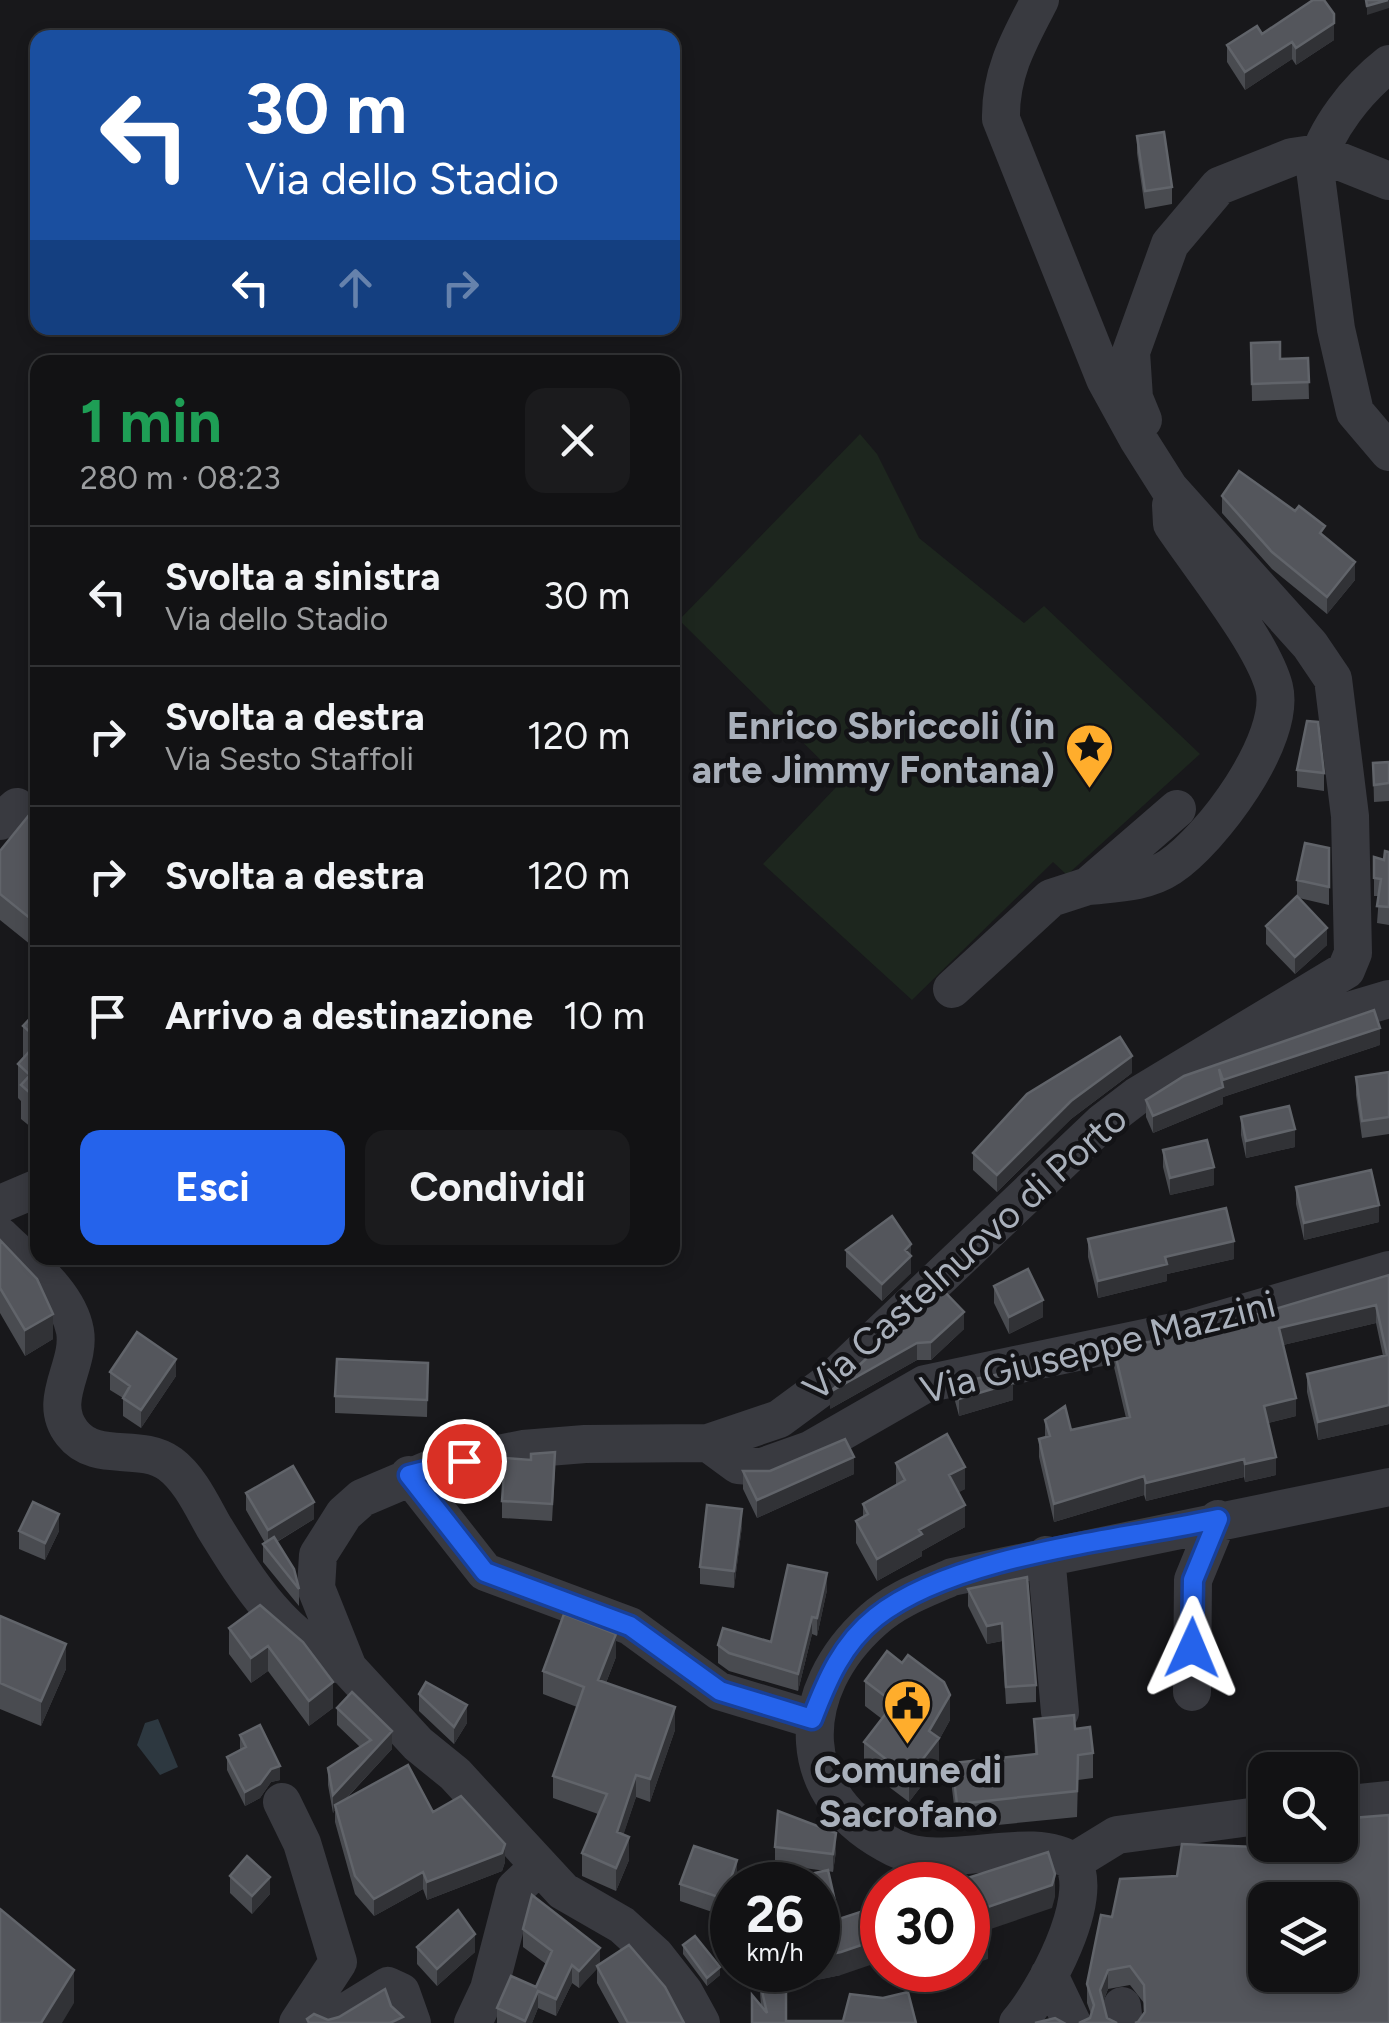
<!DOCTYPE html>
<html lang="it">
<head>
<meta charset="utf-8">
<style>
	body { margin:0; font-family:Figtree,sans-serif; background:#1b1b1d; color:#f1f3f6; height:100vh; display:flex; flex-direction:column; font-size:38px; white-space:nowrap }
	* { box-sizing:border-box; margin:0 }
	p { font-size:32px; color:#9c9ea0 }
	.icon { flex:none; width:55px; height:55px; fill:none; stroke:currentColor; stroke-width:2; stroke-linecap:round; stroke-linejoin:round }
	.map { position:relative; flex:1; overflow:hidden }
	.sheet { position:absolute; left:30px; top:355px; width:650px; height:910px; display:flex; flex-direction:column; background:#121214; border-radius:20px; box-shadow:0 5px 15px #0003,0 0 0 2px #313234 }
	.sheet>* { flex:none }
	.hud { position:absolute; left:30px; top:30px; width:650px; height:305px; border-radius:20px; box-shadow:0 5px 15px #0003,0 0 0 2px #313234; background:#1a4fa0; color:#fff; overflow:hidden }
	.fabs { position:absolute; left:1248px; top:1752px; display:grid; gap:20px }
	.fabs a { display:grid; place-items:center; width:110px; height:110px; border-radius:20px; background:#121214; box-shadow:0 5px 15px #0003,0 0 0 2px #313234; font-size:50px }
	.speed { position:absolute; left:710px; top:1862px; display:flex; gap:20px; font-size:50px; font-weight:700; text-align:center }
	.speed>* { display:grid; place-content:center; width:130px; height:130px; border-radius:50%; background:#121214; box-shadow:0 5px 15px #0003,0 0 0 2px #313234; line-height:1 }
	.speed small { font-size:25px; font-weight:400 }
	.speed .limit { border:15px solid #d22; background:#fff; color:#111 }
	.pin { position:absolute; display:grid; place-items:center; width:85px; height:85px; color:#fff; margin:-42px; border:5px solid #fff; border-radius:50%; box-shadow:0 2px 10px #0007 }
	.me { position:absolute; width:110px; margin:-55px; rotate:1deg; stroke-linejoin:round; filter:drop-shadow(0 0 8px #0008) }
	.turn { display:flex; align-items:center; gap:35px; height:210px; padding:0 50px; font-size:45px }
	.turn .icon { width:130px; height:130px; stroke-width:2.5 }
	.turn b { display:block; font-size:70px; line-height:85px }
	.lanes { display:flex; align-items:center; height:95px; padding:0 50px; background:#0003; justify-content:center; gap:50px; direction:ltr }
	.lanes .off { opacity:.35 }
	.round { display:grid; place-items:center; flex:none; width:105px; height:105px; border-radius:20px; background:#1b1b1d }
	.head { display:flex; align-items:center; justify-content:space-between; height:170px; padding:0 50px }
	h1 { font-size:60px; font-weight:700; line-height:75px; color:#1e9e55 }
	.action { display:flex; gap:20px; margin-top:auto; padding:20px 50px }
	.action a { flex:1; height:115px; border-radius:20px; background:#2563eb; color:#fff; font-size:40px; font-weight:700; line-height:115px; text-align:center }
	.action a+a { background:#1b1b1d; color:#f1f3f6 }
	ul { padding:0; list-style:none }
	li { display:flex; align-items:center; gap:30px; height:140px; padding:0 50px; border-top:2px solid #313234 }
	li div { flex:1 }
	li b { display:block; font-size:38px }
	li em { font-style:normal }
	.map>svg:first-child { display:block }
	.green { fill:#1d261e }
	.water { fill:#2d3840 }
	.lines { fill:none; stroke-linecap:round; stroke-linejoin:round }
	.minor { stroke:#393a40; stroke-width:38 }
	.wall { fill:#494b50; fill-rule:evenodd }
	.shaded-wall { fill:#313236 }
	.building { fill:#54565c; stroke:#61646a; stroke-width:2.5; fill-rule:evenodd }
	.route-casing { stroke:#184099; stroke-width:25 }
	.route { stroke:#2563eb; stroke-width:18 }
	.labels { text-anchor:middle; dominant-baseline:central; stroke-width:9; stroke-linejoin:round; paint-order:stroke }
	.poi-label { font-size:38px; font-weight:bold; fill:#a9b0bb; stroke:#131316; text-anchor:end }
	.street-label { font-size:38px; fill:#a9b0bb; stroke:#131316 }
</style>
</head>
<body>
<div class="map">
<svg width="1389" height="2023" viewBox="0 0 1389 2023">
	<rect width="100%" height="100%" fill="#18181b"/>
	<path class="green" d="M860,434L877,454L919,538L1024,623L1044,606L1200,754L1067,875L1053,862L912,1000L763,864L842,781L679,620Z"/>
	<path class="water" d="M158,1719L178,1767L160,1775L137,1745L145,1723Z"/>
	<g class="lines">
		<path class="minor" d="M1389,64C1357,89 1325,129 1315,169L1336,329L1355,412L1389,452
			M1143,420L1134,398L1131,352L1170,244L1219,186L1292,157L1319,153L1389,181
			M0,821L17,807
			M1088,886C1116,883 1146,883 1170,867C1211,840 1287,739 1274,687C1262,642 1200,566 1172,524L1171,505
			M952,989L1051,898L1088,886L1177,809
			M1260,1047L1315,1021L1389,999
			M0,1204L38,1188
			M0,1236C26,1262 68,1292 75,1331C81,1366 46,1400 72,1433C96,1464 139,1442 170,1464C190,1479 202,1506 214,1527C251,1587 282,1637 348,1668
			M708,1443L738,1465L762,1467L810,1450L925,1384L1192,1328L1389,1270
			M409,1475L485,1572L630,1626L719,1691L812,1719
			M1046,1555L1060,1712
			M1192,1692L1193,1580L1218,1519
			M282,1802L302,1843L338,1962L298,2023
			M1340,1805L1389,1800
			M1073,1862C1032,1832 944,1873 895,1848C792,1798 792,1692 873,1620C896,1599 925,1589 952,1577L1389,1487
			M1073,1862L1117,1835L1265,1815
			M1049,1975L1072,2023
			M1122,2006L1124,2023
			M328,2023L388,1986L401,1992L412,2023
			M473,2023L489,1989L515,1889L538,1867
			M701,2023L684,1992L655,1955L622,1925L563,1891L455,1774L418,1744L348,1668L316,1588L318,1555L344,1514L362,1498L435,1467L523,1449L585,1444L708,1443L779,1419L832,1380L1103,1122L1137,1096L1346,970L1353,953L1350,816L1333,679L1310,645L1169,488L1138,439L1105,379L1001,119C1000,73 1019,40 1040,0
			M1018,2023C1044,1993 1095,1900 1073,1862"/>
	</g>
	<path class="wall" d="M1262,34L1334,40L1296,65L1292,59L1245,90L1227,62V45Z
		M1137,136L1172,187V204L1145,209L1137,153Z
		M1251,343L1280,359L1308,358L1309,399L1252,401Z
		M1222,496L1325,537L1355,580L1327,614L1272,569L1222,513Z
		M1389,762V801L1374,802L1373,763Z
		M1297,770L1324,773V791L1297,787Z
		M38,804V947L36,949L0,920V851Z
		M1329,848V905L1299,898L1327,945L1295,974L1266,944V926L1297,896V880Z
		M1389,852V925L1377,923L1379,896H1374V857L1384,860Z
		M38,1010V1133L21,1119V1101L18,1098V1064L23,1058V1026Z
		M1380,1045L1223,1097V1104L1153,1133L1146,1117V1100L1184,1076Z
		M1389,1072V1134L1362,1138L1356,1095V1077Z
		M1132,1073L1071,1119L997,1192L973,1170V1153Z
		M1241,1117L1295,1147L1246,1158L1241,1135Z
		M1163,1150L1214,1185L1170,1195L1163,1167Z
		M1296,1187L1379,1222L1304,1240L1296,1204Z
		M1088,1239L1234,1259L1167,1274V1281L1098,1298L1088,1257Z
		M0,1240L53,1339L25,1356L0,1313Z
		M911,1244V1273L882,1301L846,1267V1250Z
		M1389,1275V1424L1318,1440L1307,1392V1374L1383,1356L1376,1323L1283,1345L1296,1416L1268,1423L1276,1475L1245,1482L1244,1477L1146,1501L1144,1495L1054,1522L1039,1457V1439L1045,1437V1420L1071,1430L1126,1418L1114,1367V1349L1198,1332Z
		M994,1286L1043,1317L1009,1334L994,1303Z
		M942,1289L964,1329L931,1360H917L830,1409Z
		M428,1363L427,1417L335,1413V1396Z
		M110,1372L176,1376L141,1428L123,1416V1398L110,1390Z
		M955,1383L1013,1400L959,1416L955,1401Z
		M896,1463L965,1489L958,1492L965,1527L922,1551V1556L877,1581L856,1543V1521L863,1517V1504L896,1485Z
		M555,1469L552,1521L502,1518V1501Z
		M743,1471L854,1474L757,1518L743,1489Z
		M246,1493L314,1519L277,1542L299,1589V1606L263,1562V1544L265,1543L246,1510Z
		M742,1526L734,1588L700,1584V1567Z
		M19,1531H59L45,1560L19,1549Z
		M1027,1577L1036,1685V1702L1006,1704L1002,1641L987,1644L968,1606V1589Z
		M827,1590L817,1636L812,1634L798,1691L729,1671L718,1663V1645L771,1642Z
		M260,1605L333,1708L309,1726L268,1671L251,1683L229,1654V1628Z
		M0,1616L66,1669L41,1726L0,1709Z
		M616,1657L606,1683L675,1730L650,1802L636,1797L623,1835L629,1860L616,1891L582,1876V1853L598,1814L553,1798V1776L577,1707L543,1694V1671Z
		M902,1663L950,1720L939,1740V1763L909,1802L864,1768V1742L882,1719L865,1706V1681Z
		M419,1694L467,1723L454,1744L419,1711Z
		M337,1708L392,1749L345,1800L433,1812L505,1862L502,1871L427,1900L423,1889L374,1916L355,1894L335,1822V1810L333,1813L328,1785V1768L360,1747L337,1725Z
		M1034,1719L1075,1729L1093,1753V1778L1078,1780L1077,1817L957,1829L952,1789V1763L1035,1754Z
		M240,1735L280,1780L271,1782L260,1798L245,1806L227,1770V1757L240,1750Z
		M1340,1845L1389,2023L1138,2022L1145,2013L1144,2003L1130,1985L1108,1989L1103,2002L1090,2018L1091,2014L1087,2003V1984L1112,1917L1177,1876L1257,1847ZM1265,1900H1340V1975H1265Z
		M775,1847L836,1851L833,1872L828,1871L841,1975L786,1986V2021L916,2023H752L761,2006L760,1992H758L755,1970H818L826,1871L775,1864Z
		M230,1876L270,1894L252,1914L230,1893Z
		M737,1878L735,1885H732L724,1916L680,1901V1884Z
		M523,1929L600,1964L684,2023H619L597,1983V1968L579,1988L572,1983L556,2016L538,2008L532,2023H497V2008L536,1987L546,1964L523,1947Z
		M683,1945L720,1975L707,1986L683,1954Z
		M417,1947L475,1952L437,1986L417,1964Z"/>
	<path class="shaded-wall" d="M1389,0V8L1367,15V6Z
		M1334,23V40L1296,65V48Z
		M1292,42V59L1245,90V72Z
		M1355,562V580L1327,614V597Z
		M38,875V901L30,884Z
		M38,921V947L36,949V923Z
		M1327,928V945L1295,974V957Z
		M1380,1028V1045L1223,1097V1104L1153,1133V1116L1223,1087V1080Z
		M1132,1056V1073L1071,1119L997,1192V1175L1071,1101Z
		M1295,1129V1147L1246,1158V1141Z
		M1214,1167V1185L1170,1195V1178Z
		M1379,1205V1222L1304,1240V1223Z
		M1234,1241V1259L1167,1274V1281L1098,1298V1281L1165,1257Z
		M911,1244V1273L882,1301V1284L905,1250Z
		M1043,1300V1317L1009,1334V1317Z
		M1376,1305V1323L1279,1346V1328Z
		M964,1312V1329L931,1360V1342Z
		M53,1314V1339L25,1356V1330Z
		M917,1343V1360L830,1409V1392Z
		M176,1359V1376L141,1428V1410Z
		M1013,1383V1400L959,1416V1399Z
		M1296,1398V1416L1264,1424V1406Z
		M1389,1405V1424L1318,1440V1422Z
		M854,1457V1474L757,1518V1500Z
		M1276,1457V1475L1245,1482V1464Z
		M1244,1459V1477L1146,1501V1483Z
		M965,1467V1489L949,1498V1475Z
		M1144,1476V1495L1054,1522V1504Z
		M314,1502V1519L268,1547V1530Z
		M965,1505V1527L922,1551V1556L877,1581V1559L919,1530Z
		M742,1509V1526L734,1588V1571Z
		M59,1514V1531L45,1560V1543Z
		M827,1573V1590L817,1636V1618Z
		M812,1617V1634L798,1691V1674Z
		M1002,1623V1641L987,1644V1626Z
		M616,1634V1657L598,1703V1680Z
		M66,1644V1669L41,1726V1701Z
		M268,1646V1671L251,1683V1658Z
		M333,1682V1708L309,1726V1701Z
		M950,1695V1720L939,1740V1763L909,1802V1777L929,1731Z
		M467,1705V1723L454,1744V1727Z
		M675,1707V1730L650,1802V1779Z
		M392,1731V1749L336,1809L335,1805V1810L333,1813V1795Z
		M280,1766V1780L271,1782L260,1798L245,1806V1792L271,1769Z
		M636,1775V1797L617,1854V1832Z
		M836,1833V1851L833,1872V1854Z
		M629,1837V1860L616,1891V1868Z
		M505,1844V1862L502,1871L427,1900V1882Z
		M737,1860V1878L735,1885H732V1891L724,1916V1899Z
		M423,1872V1889L374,1916V1899Z
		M1055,1874V1897L1052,1908L979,1933V1910Z
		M270,1877V1894L252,1914V1896Z
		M475,1934V1952L437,1986V1969Z
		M988,1936V1959L968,1966V1943Z
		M882,1938V1961L841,1975L762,1992L760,1982V1992H758V1970H818V1957Z
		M600,1948V1966L579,1988V1971Z
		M572,1965V1983L556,2016V1999Z
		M720,1967V1975L707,1986V1978Z
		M74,1970V2003L62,2023H41Z
		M1108,1970V1989L1100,2009V1990Z
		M538,1991V2008L532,2023H525Z"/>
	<path class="building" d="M1313,0H1324L1334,14V23L1296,48L1292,42L1245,72L1227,45L1257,26L1262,34Z
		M1366,0H1388L1367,6Z
		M1164,132L1172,187L1145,191L1137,136Z
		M1280,342V359L1308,358L1309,382L1252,384L1251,343Z
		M1239,471L1295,511L1299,506L1325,526L1320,533L1355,562L1327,597L1272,552L1222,496Z
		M1307,721L1318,722L1324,773L1297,770Z
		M1389,762V783L1374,785L1373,763Z
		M38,804V875L30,884L38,890V921L36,923L0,894V851Z
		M1305,843L1329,848V887L1297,880Z
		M1385,851L1389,852V907L1377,906L1381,879L1374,878V857L1384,860Z
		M1297,896L1327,928L1295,957L1266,926Z
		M38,1010V1039L23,1026Z
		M1374,1010L1380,1028L1223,1080L1219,1069L1223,1087L1153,1116L1146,1100L1184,1076Z
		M1120,1037L1132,1056L1071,1101L997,1175L973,1153L1027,1094Z
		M38,1042V1100L21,1085L30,1075L18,1064Z
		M1389,1072V1117L1362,1121L1356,1077Z
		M1289,1106L1295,1129L1246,1141L1241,1117Z
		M1207,1140L1214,1167L1170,1178L1163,1150Z
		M1371,1170L1379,1205L1304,1223L1296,1187Z
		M1226,1208L1234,1241L1165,1257L1167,1264L1098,1281L1088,1239Z
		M892,1216L911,1244L905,1250L911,1256L882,1284L846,1250Z
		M0,1240L37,1279L53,1314L25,1330L0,1288Z
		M1028,1269L1043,1300L1009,1317L994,1286Z
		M1389,1275V1405L1318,1422L1307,1374L1387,1355L1376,1305L1279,1328L1296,1398L1264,1406L1276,1457L1245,1464L1244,1459L1146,1483L1144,1476L1054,1504L1039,1439L1050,1436L1045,1420L1065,1406L1071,1430L1130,1417L1114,1349L1198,1332Z
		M942,1289L964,1312L931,1342L917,1343L830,1392Z
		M137,1332L176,1359L141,1410L123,1398L130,1386L110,1372Z
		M337,1359L428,1363L427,1400L335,1396Z
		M1010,1372L1013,1383L959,1399L955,1383Z
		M947,1434L965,1467L949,1475L965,1505L919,1530L922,1534L877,1559L856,1521L868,1514L863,1504L905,1480L896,1463Z
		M845,1439L854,1457L757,1500L743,1471H770Z
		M555,1452L552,1504L502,1501L505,1458L531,1460V1454Z
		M293,1466L314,1502L268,1530L246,1493Z
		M33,1502L59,1514L45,1543L19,1531Z
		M707,1505L742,1509L734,1571L700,1567Z
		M274,1537L294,1569L299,1589L263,1544Z
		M788,1565L827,1573L817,1618L812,1617L798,1674L729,1653L718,1645L723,1628L771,1642Z
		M1027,1577L1036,1685L1006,1687L1002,1623L987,1626L968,1589Z
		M260,1605L303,1642L333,1682L309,1701L268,1646L251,1658L229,1628Z
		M564,1614L616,1634L598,1680L675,1707L650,1779L636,1775L617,1832L629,1837L616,1868L582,1853L607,1794L553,1776L584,1687L543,1671Z
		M0,1616L66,1644L41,1701L0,1683Z
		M887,1651L902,1663L908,1655L944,1682L950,1695L929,1731L939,1738L909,1777L864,1742L894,1703L865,1681Z
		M426,1682L467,1705L454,1727L419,1694Z
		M352,1692L392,1731L333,1795L328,1768L371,1740L337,1708Z
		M1074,1715L1075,1729L1090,1727L1093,1753L1078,1755L1077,1791L957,1804L952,1763L1037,1754L1034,1719Z
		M260,1725L280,1766L271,1769L260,1784L245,1792L227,1757L246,1747L240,1735Z
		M408,1765L433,1812L461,1796L505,1844L502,1853L427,1882L423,1872L374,1899L355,1876L335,1805Z
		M778,1811L836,1833L833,1854L775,1847Z
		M1389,1815V2023H1135L1138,2022L1145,2012L1144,1985L1130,1966L1108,1970L1100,1990L1107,2018L1117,2023H1079L1090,2018L1094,2005L1087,1984L1101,1915L1112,1917L1120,1879L1177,1876L1182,1844L1257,1847L1278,1845H1340V1819ZM1265,1900H1340V1975H1265V1922L1263,1913H1265Z
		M694,1846L737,1860L724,1899L680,1884Z
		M1048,1852L1055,1874L1052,1885L979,1910L988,1936L968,1943V1885H946Z
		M247,1856L270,1877L252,1896L230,1876Z
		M828,1870L839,1919L882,1905V1938L841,1952L818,1957V1885H762Z
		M532,1895L600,1948L579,1971L572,1965L556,1999L538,1991L525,2021L497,2008L511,1976L536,1987L552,1951L523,1929Z
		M0,1909L74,1970L41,2023H0Z
		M458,1910L475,1934L437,1969L417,1947Z
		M695,1936L720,1967L707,1978L683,1945Z
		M629,1945L665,1987L684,2023H628L597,1966Z
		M760,1982L786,1986V2021H843L850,1994L883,1998L908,1992L916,2023H752V1995L767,2013Z
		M385,1989L391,2006L403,2017L390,2023H309L307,2019L314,2014L328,2020L339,2017Z
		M1055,2018L1064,2023H1035Z"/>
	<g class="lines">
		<defs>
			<path id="route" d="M464,1461L409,1475L485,1572L630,1626L720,1691L812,1719C827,1680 842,1644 876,1617C954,1555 1119,1540 1218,1519L1193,1580L1192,1648"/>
		</defs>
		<use href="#route" class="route-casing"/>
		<use href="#route" class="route"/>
	</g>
	<defs>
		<symbol id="sight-pin" viewBox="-11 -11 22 30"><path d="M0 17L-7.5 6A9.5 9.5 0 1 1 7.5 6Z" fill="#ffad2c" stroke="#131316"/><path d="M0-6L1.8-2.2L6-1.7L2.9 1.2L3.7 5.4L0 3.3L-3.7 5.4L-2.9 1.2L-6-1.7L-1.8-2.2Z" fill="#111"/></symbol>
		<symbol id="civic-pin" viewBox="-11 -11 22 30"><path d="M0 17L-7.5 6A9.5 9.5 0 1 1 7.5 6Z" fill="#ffad2c" stroke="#131316"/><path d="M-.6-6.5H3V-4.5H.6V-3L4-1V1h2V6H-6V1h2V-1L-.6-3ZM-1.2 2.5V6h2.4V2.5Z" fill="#111"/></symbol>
	</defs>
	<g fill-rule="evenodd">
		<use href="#sight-pin" x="1062" y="720" width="55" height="75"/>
		<use href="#civic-pin" x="880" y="1676" width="55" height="75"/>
	</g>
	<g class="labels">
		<g class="poi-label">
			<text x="1055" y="726">Enrico Sbriccoli (in<tspan x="1055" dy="44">arte Jimmy Fontana)</tspan></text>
			<text x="908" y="1770" text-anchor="middle">Comune di<tspan x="908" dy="44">Sacrofano</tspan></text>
		</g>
		<g class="street-label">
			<text transform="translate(965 1253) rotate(-42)">Via Castelnuovo di Porto</text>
			<text transform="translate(1098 1347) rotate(-14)">Via Giuseppe Mazzini</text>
		</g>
	</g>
</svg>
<div class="fabs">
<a><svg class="icon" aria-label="search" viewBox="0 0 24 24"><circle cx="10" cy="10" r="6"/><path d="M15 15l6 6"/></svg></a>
<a><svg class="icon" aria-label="layers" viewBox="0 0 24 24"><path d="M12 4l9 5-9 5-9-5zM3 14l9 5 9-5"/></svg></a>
</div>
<div class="speed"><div>26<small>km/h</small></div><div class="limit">30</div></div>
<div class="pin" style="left:464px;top:1461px;background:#d93025"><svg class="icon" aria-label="arrive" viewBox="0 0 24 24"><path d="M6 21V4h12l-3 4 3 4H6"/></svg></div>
<svg class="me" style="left:1192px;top:1648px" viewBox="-20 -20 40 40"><path d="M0-17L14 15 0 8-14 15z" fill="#2563eb" stroke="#fff" stroke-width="4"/></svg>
<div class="hud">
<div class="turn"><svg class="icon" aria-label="left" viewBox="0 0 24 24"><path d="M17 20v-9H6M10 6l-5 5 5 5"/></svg><div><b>30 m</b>Via dello Stadio</div></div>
<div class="lanes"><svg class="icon" aria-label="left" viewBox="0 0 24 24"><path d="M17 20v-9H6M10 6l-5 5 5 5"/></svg><svg class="icon off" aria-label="ahead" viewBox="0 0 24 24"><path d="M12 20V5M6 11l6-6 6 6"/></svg><svg class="icon off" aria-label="right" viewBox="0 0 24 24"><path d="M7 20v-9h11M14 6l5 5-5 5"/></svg></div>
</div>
<section class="sheet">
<div class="head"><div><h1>1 min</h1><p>280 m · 08:23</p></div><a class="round"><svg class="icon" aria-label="close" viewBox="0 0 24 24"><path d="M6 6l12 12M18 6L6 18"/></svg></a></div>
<ul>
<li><svg class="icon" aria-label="left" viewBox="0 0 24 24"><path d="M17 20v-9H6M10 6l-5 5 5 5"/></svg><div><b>Svolta a sinistra</b><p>Via dello Stadio</p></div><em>30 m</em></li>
<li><svg class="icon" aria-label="right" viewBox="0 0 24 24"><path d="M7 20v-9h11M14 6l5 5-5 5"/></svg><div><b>Svolta a destra</b><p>Via Sesto Staffoli</p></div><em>120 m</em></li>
<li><svg class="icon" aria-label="right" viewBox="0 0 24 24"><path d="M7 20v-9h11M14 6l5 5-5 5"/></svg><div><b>Svolta a destra</b></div><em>120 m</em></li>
<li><svg class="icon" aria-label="arrive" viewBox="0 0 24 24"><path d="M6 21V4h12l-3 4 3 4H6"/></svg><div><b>Arrivo a destinazione</b></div><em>10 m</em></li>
</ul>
<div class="action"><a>Esci</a><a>Condividi</a></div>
</section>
</div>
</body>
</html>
